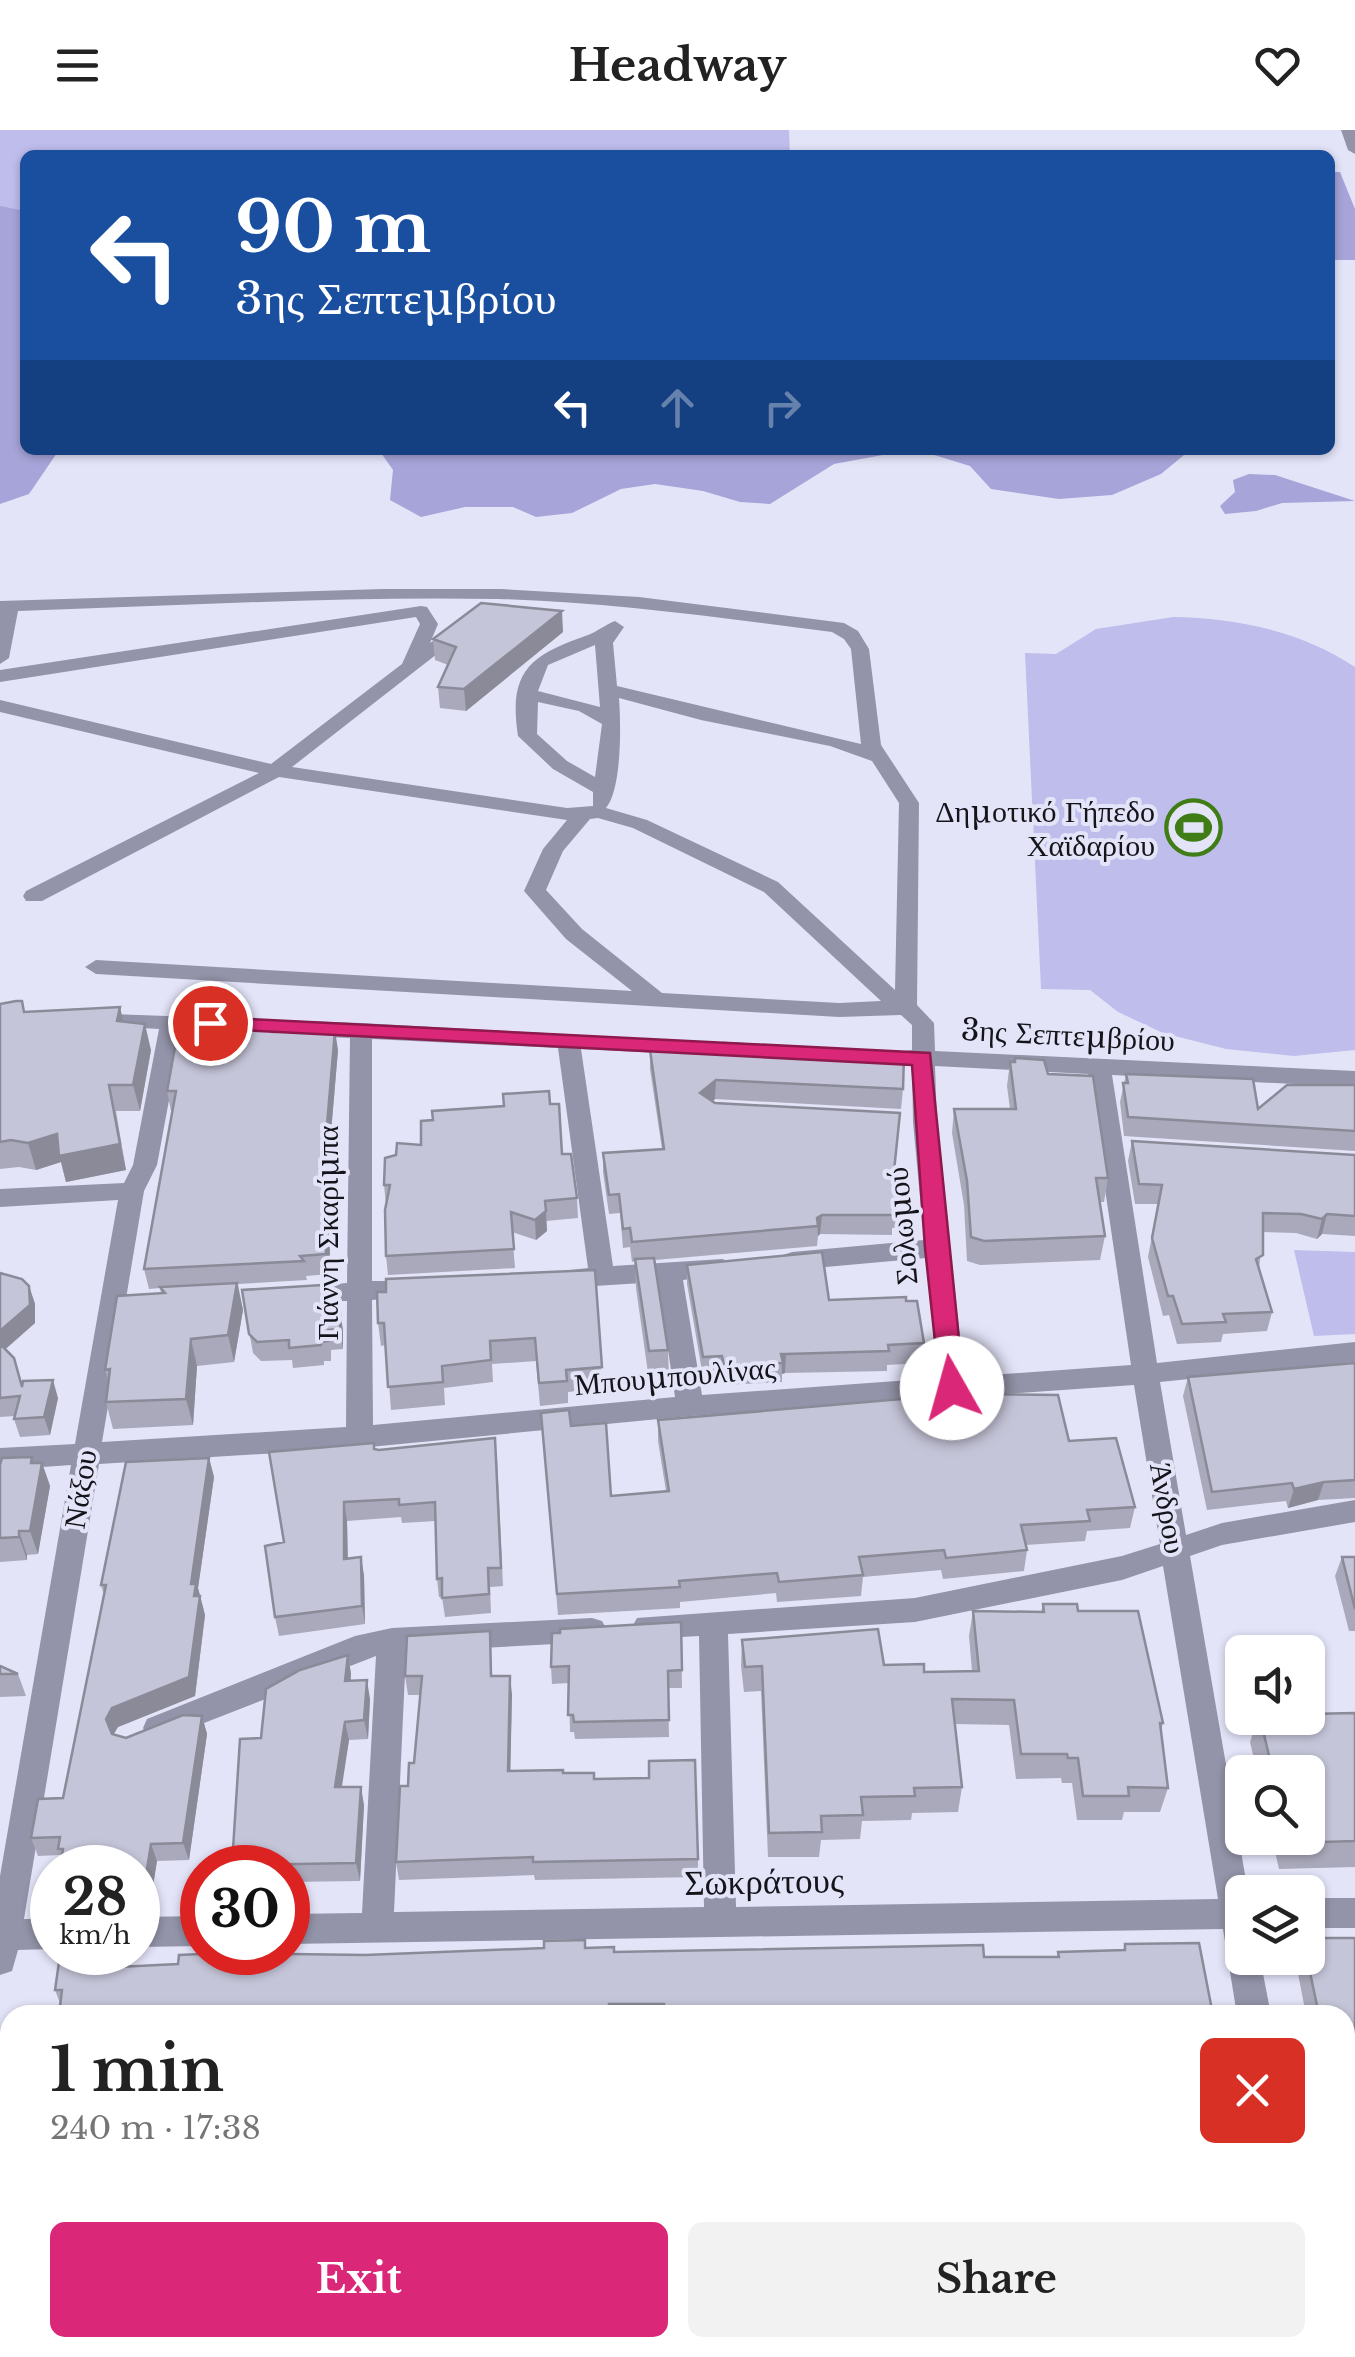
<!DOCTYPE html>
<html lang="en">
<head>
<meta charset="utf-8">
<style>
	body { margin:0; font-family:"Libre Baskerville",serif; background:#f2f2f2; color:#222; height:100vh; display:flex; flex-direction:column; font-size:38px; white-space:nowrap }
	* { box-sizing:border-box; margin:0 }
	p { font-size:32px; color:#767676 }
	.icon { flex:none; width:55px; height:55px; fill:none; stroke:currentColor; stroke-width:2; stroke-linecap:round; stroke-linejoin:round }
	.map { position:relative; flex:1; overflow:hidden }
	.panel { position:absolute; left:0px; top:1875px; width:1355px; height:352px; display:flex; flex-direction:column; background:#fff; border-radius:30px 30px 0 0; box-shadow:0 2px 8px #0004 }
	.panel>* { flex:none }
	.hud { position:absolute; left:20px; top:20px; width:1315px; height:305px; border-radius:15px; box-shadow:0 2px 8px #0004; background:#1a4fa0; color:#fff; overflow:hidden }
	.buttons { position:absolute; left:1225px; top:1505px; display:grid; gap:20px }
	.buttons a { display:grid; place-items:center; width:100px; height:100px; border-radius:15px; background:#fff; box-shadow:0 2px 8px #0004; font-size:50px }
	.speed { position:absolute; left:30px; top:1715px; display:flex; gap:20px; font-size:50px; font-weight:700; text-align:center }
	.speed>* { display:grid; place-content:center; width:130px; height:130px; border-radius:50%; background:#fff; box-shadow:0 2px 8px #0004; line-height:1 }
	.speed small { font-size:25px; font-weight:400 }
	.speed .limit { border:15px solid #d22; background:#fff; color:#111 }
	.pin { position:absolute; display:grid; place-items:center; width:85px; height:85px; color:#fff; margin:-42px; border:5px solid #fff; border-radius:50%; box-shadow:0 2px 10px #0007 }
	.me { position:absolute; width:110px; margin:-55px; rotate:353deg; stroke-linejoin:round; filter:drop-shadow(0 0 8px #0008) }
	.turn { display:flex; align-items:center; gap:35px; height:210px; padding:0 50px; font-size:45px }
	.turn .icon { width:130px; height:130px; stroke-width:2.5 }
	.turn b { display:block; font-size:70px; line-height:85px }
	.lanes { display:flex; align-items:center; height:95px; padding:0 50px; background:#0003; justify-content:center; gap:50px; direction:ltr }
	.lanes .off { opacity:.35 }
	.round { display:grid; place-items:center; flex:none; width:105px; height:105px; border-radius:15px; background:#f2f2f2 }
	.headline { display:flex; align-items:center; justify-content:space-between; height:170px; padding:0 50px }
	h1 { font-size:60px; font-weight:800; line-height:75px }
	.cta { display:flex; gap:20px; margin-top:auto; padding:20px 50px }
	.cta a { flex:1; height:115px; border-radius:15px; background:#db2777; color:#fff; font-size:40px; font-weight:800; line-height:115px; text-align:center }
	.cta a+a { background:#f2f2f2; color:#222 }
	header { display:flex; justify-content:space-between; align-items:center; height:130px; padding:0 50px; background:#fff; font-size:45px; font-weight:800 }
	.map>svg:first-child { display:block }
	.green { fill:#bebdec }
	.forest { fill:#a6a4d8 }
	.lines { fill:none; stroke-linecap:round; stroke-linejoin:round }
	.minor { fill:#9393a9; fill-rule:evenodd }
	.wall { fill:#a9a9bb }
	.shaded-wall { fill:#8a8a98 }
	.building { fill:#c5c5d9; stroke:#8a8a98; stroke-width:2.5 }
	.route { fill:#db2777; stroke:#8e194d; stroke-width:2.5 }
	.labels { text-anchor:middle; dominant-baseline:central; stroke-width:8; stroke-linejoin:round; paint-order:stroke }
	.poi-label { font-size:30px; fill:#15141b; stroke:#e4e4f9; text-anchor:end }
	.street-label { font-size:30px; fill:#15141b; stroke:#e4e4f9 }
	.near-street-label { font-size:35px; fill:#15141b; stroke:#e4e4f9 }
</style>
</head>
<body>
<header><svg class="icon" aria-label="menu" viewBox="0 0 24 24"><path d="M4 6h16M4 12h16M4 18h16"/></svg>Headway<svg class="icon" aria-label="heart" viewBox="0 0 24 24"><path d="M12 20l-8-8c-3-5 5-10 8-4 3-6 11-1 8 4z"/></svg></header>
<div class="map">
<svg width="1355" height="2227" viewBox="0 0 1355 2227">
	<rect width="100%" height="100%" fill="#e4e4f9"/>
	<path class="green" d="M0,0H789L790,25H25V223L0,256Z
		M1173,487C1237,488 1301,501 1355,537V920L1294,926L1226,919L1163,903L1118,882L1090,860L1041,859L1025,523L1056,524L1096,499Z
		M1294,1120L1355,1122V1204L1314,1206Z"/>
	<path class="forest" d="M1330,42H1340L1355,79V130H1330Z
		M0,76L25,81V320H59L29,364L0,374Z
		M379,320H910L834,334L770,374L740,372L703,361L655,354L621,359L572,383L536,387L513,377H465L421,387L390,370L393,340Z
		M918,320H1235L1184,325L1161,344L1112,365L1059,369L991,359L970,336Z
		M1249,344L1275,345L1355,371L1282,373L1256,381L1225,384L1220,376L1235,362L1233,350Z"/>
	<g class="lines">
		<path class="minor" d="M1341,0H1355V24L1348,20Z
			M383,459H501L639,467L844,493L858,501L869,519L881,615L919,673L917,875L934,893L935,921L1355,941V957L1112,945L1157,1233L1355,1212V1232L1160,1252L1186,1405L1222,1393L1355,1370V1392L1222,1415L1190,1426L1248,1762H1242V1828H1260L1271,1885H1237L1223,1799L288,1814V1784L362,1783L376,1526L158,1611L147,1607L143,1598L147,1589L355,1506L392,1498L592,1488L602,1491L607,1500L602,1509L592,1512L406,1522L394,1782L704,1777L699,1506L647,1509L637,1506L632,1497L637,1488L915,1468L1122,1426L1160,1414L1134,1255L690,1286L359,1318L99,1334L24,1789H52V1819L18,1820L12,1841L0,1845V1746L71,1335L0,1340V1318L75,1314L118,1070L0,1077V1059L124,1053L133,1035L159,899L91,895L83,893L80,888L83,883L361,893L744,914L747,919L736,927L581,919L613,1136L722,1129L731,1132L735,1138L731,1144L683,1150L702,1265L938,1248L926,1128L792,1140L783,1137L779,1131L783,1125L792,1122L924,1110L913,992L912,935L898,932L894,927L898,922L912,920V895L901,885L839,887L96,844L85,837L96,830L632,861L566,809L524,761L543,719L567,690L279,647L42,771H26L23,766L26,761L259,643L0,582V570L271,634L402,534L420,494L416,487L0,552V540L421,476L427,477L438,494L430,513L460,493L469,499L292,637L567,678L593,676V662L553,639L518,606C508,541 530,525 588,505C598,501 605,495 615,491L624,497L613,513L617,556L861,614L851,519L844,509L832,502C721,488 610,472 498,469C339,466 178,476 18,481L9,528L0,534V471ZM595,515L600,577L538,561L548,535ZM619,568L701,590L830,616L872,631L899,673L895,860L778,752L647,690L606,678C622,659 621,594 619,568ZM538,572L579,581L602,594L595,647L567,631L537,604ZM598,688L633,698L764,762L881,871L839,873L662,863L582,799L546,760L563,721L590,689ZM182,900L350,908L347,1153L284,1158L280,1165L284,1172L347,1171L346,1297L102,1312L144,1061L157,1035ZM372,909L558,918L588,1138L554,1142L550,1149L554,1156L563,1158L658,1152L675,1267L373,1295L372,1170L427,1165L431,1158L427,1151H372ZM935,936L1088,944L1131,1235L964,1247L937,992ZM1163,1436L1218,1769L736,1777L728,1504L915,1492L1122,1450Z
			M1308,1768H1355V1798H1308Z
			M202,1786V1816L138,1817V1787Z
			M1297,2218H1333L1334,2227H1298Z"/>
	</g>
	<path class="wall" d="M563,502L466,581L440,578L438,557L448,535L435,530L433,509Z
		M0,874L25,882L123,891L151,920L140,981H116L126,1040L66,1052L61,1032L36,1040L19,1037L0,1039Z
		M270,902L338,920L329,1026L330,1144L306,1146L307,1150L238,1154L243,1180L234,1232L197,1236L193,1295L113,1299L106,1272L108,1250L105,1240L161,1163L160,1158L149,1159L144,1139L173,981H171L167,961Z
		M650,920L891,925L903,959L901,979L715,969L712,972L894,1041L909,1079L907,1098H892V1105L820,1104L818,1106L817,1116L655,1130L668,1220L669,1249L649,1250L636,1158L635,1131L632,1132L630,1117L623,1118L620,1083L609,1084L603,1042V1023L662,1019L650,939Z
		M1010,932L1048,944L1108,1048L1104,1072H1100L1105,1106L1100,1130L980,1135L967,1131L964,1075L952,1003L954,979H1010L1007,956Z
		M1126,944L1258,979L1355,955V1021L1124,1006L1120,972Z
		M550,974L562,1024L577,1068L578,1088L546,1091L547,1101L536,1110L512,1102L515,1138L388,1145L386,1126V1075L384,1055L396,1025L421,1015Z
		M1132,1011L1355,1025V1106L1322,1104L1317,1109L1296,1103L1263,1102L1259,1139L1272,1182L1267,1201L1223,1204L1221,1212L1177,1214L1169,1185L1163,1186L1148,1127L1158,1074H1135L1128,1031Z
		M687,1135L829,1170L906,1171L924,1213L922,1233L887,1235V1241L785,1243L782,1244V1252L723,1255L722,1246L703,1247L687,1154Z
		M595,1140L602,1259L568,1262V1273L540,1276L536,1231L492,1234L493,1252L444,1258L445,1275L391,1280L386,1215L381,1216L378,1193Z
		M0,1143L29,1156L35,1174V1193L5,1219L22,1256L58,1268L50,1305L20,1307L14,1289L15,1286L0,1287Z
		M242,1160L343,1200V1219L331,1220V1231H324V1235L293,1238L292,1230L261,1231L253,1223Z
		M1355,1233V1368L1318,1370L1288,1378L1286,1371L1207,1380L1183,1266L1188,1247Z
		M541,1283L571,1296L611,1366L666,1361L658,1311V1290L1069,1311L1135,1377L1130,1398L1087,1401L1085,1411L1026,1415L1027,1420L1024,1441L943,1449L941,1440L863,1447L861,1466L777,1472L776,1463L680,1472V1478L558,1485Z
		M375,1319L497,1327L503,1456L490,1457L491,1483L445,1487L442,1467H439L437,1449L436,1391L402,1393L401,1387L347,1391L348,1429L361,1427L364,1446L365,1494L279,1506L275,1487L284,1412Z
		M209,1328L214,1347L198,1458L205,1485L195,1566L118,1597L113,1604L126,1608L202,1586L207,1604L189,1730L157,1731L150,1774H138V1738L62,1729L60,1725L38,1726L31,1708L63,1668L104,1465L101,1455Z
		M42,1333L50,1356L38,1424L27,1425V1430L0,1432V1335Z
		M1342,1427H1355V1501H1349L1335,1446Z
		M1043,1474L1078,1481L1163,1593L1161,1601L1168,1658L1160,1682H1124L1122,1690H1077L1072,1653H1062L1061,1648L1016,1649L1009,1595L955,1594L962,1657L958,1682L912,1683L911,1690L862,1691L860,1709L821,1710L819,1727H768L761,1561L744,1562L741,1536L742,1510L924,1542L972,1541L969,1506L973,1481L1041,1482Z
		M681,1492L682,1558H668L669,1607L575,1609L574,1602H570L569,1553L552,1554L551,1537Z
		M490,1501L492,1546L512,1564L510,1641L563,1643L594,1649L698,1729V1747L535,1750L534,1745L399,1750L396,1732L408,1656L414,1633L420,1565H408L405,1546Z
		M348,1525L351,1544V1551L370,1569L368,1609L349,1610L341,1657L364,1675L360,1751L288,1752V1738H233L261,1608Z
		M0,1536L18,1544L26,1566L0,1567Z
		M1355,1583V1737L1279,1739L1272,1708H1308V1642H1257L1250,1612L1258,1588H1308Z
		M1355,1808V2080L1345,2031V1885H1306L1295,1828H1308Z
		M1125,1814L1213,1885H58L60,1873L55,1860L102,1838L365,1825L585,1818L614,1822L1057,1827L1058,1822L1123,1820Z
		M1053,2218H1138L1140,2227H1055Z"/>
	<path class="shaded-wall" d="M562,481L563,502L466,581L464,559Z
		M120,877L126,903L117,891Z
		M145,894L151,920L140,981L133,955Z
		M335,900L338,920L329,1026L330,1144L326,1124V1007Z
		M716,950L715,969L699,982L700,963Z
		M109,955L126,1040L66,1052L61,1032L36,1040L28,1013Z
		M546,1081L547,1101L536,1110L535,1090Z
		M1327,1084L1322,1104L1317,1109L1322,1089Z
		M822,1085L820,1104L818,1106L817,1088Z
		M237,1153L243,1180L234,1232L228,1205Z
		M29,1156L35,1174V1193L0,1224V1201Z
		M340,1181L343,1200V1219L340,1199Z
		M191,1209L197,1236L193,1295L186,1269Z
		M781,1224H786L785,1243L782,1244Z
		M53,1250L58,1268L50,1305L44,1287Z
		M32,1327L39,1348L42,1333L50,1356L38,1424L30,1401Z
		M209,1328L214,1347L198,1458L205,1485L195,1566L118,1597L112,1607L106,1589L191,1454Z
		M1324,1352L1318,1370L1288,1378L1294,1359Z
		M344,1372L347,1391L348,1448L344,1429Z
		M19,1401L27,1425V1430L19,1407Z
		M361,1427L364,1446L365,1494L362,1476Z
		M348,1525L351,1544L348,1570L345,1551Z
		M510,1546L512,1564L510,1660L508,1641Z
		M367,1550L370,1569L368,1609L364,1590Z
		M202,1586L207,1604L189,1730L183,1713Z
		M345,1592L349,1610L339,1676L335,1657Z
		M361,1657L364,1675L360,1751L356,1733Z
		M151,1714L157,1731L150,1774L144,1757Z
		M111,2218H125L124,2227H110Z"/>
	<path class="building" d="M481,473L562,481L464,559L438,557L456,517L433,509Z
		M16,871H22L24,882L120,877L117,891L145,894L133,955H109L120,1014L59,1026L57,1004L28,1013L11,1010L0,1012V874Z
		M199,893H269L268,900L272,902L335,900L326,1007V1124L300,1126L304,1131L144,1139L176,961H167L178,901H197Z
		M724,913L891,922V925L904,926L903,959L716,950L700,963L715,973L900,983L894,1041H906L909,1079H893L894,1085H822L817,1088L818,1096L632,1112L630,1098L623,1099L619,1064L609,1065L603,1023L664,1019L650,920H701L702,915L723,916Z
		M1015,928L1044,930L1048,944L1093,946L1108,1048H1096L1105,1106L984,1111L971,1107L967,1051L954,979H1016L1010,932H1015Z
		M1126,944L1253,949L1258,979L1287,955H1355V1001L1128,987L1123,953H1128Z
		M549,961L550,974H559L562,1024H571L577,1068L545,1071L546,1081L535,1090L511,1082L514,1119L386,1126L385,1080L390,1055H384L385,1028L396,1025L397,1013L421,1015V991L433,990L432,981L504,976L503,964Z
		M1132,1011L1355,1025V1086L1327,1084L1322,1089L1301,1084L1263,1083V1125L1256,1129L1272,1182L1223,1184L1226,1192L1182,1194L1173,1166H1168L1152,1108L1162,1055L1139,1054Z
		M822,1122L829,1170L906,1167V1171H917L924,1213L888,1215L889,1221L786,1224H781L783,1233L724,1236L722,1226L703,1227L687,1135Z
		M654,1128L668,1220L649,1221L635,1129Z
		M595,1140L602,1237L566,1240L567,1251L539,1253L535,1208L490,1211L491,1230L442,1236L443,1252L388,1257L384,1193H378L377,1162H386V1149Z
		M0,1143L22,1149L29,1156L30,1175L0,1201Z
		M237,1153L228,1205L191,1209L186,1269L106,1272L110,1239L105,1240L117,1166L165,1163L160,1157Z
		M322,1155L326,1170L332,1169L340,1181V1199L328,1200V1211L321,1212V1215L289,1218V1210L257,1212L249,1204L242,1160Z
		M0,1214L14,1228L22,1257L23,1251L53,1250L44,1287L14,1289L20,1266L0,1268Z
		M1355,1233V1350L1324,1352L1294,1359L1292,1353L1212,1362L1188,1247Z
		M960,1264L1058,1265L1069,1311L1116,1308L1135,1377L1087,1380L1090,1391L1021,1395L1027,1420L946,1428L944,1420L859,1427L863,1445L779,1452L777,1443L679,1451L680,1457L557,1464L541,1283L569,1280L571,1296L606,1293L611,1366L669,1361L658,1290Z
		M495,1308L501,1438H488L489,1464L442,1468V1448L437,1449L435,1372L399,1375V1369L344,1372V1429L361,1427L362,1476L275,1487L265,1416L284,1412L269,1322L374,1313V1319L379,1320Z
		M32,1327L31,1333H42L30,1401H19V1407L0,1408V1335L2,1328Z
		M209,1328L191,1454H196L194,1466H200L189,1547L112,1578L106,1589L112,1604L126,1608L183,1585L202,1586L183,1713L151,1714L144,1757H138V1738H60L63,1719H58L60,1707L31,1708L38,1669L63,1668L106,1455H101L126,1332Z
		M1342,1427H1355V1479Z
		M1043,1474H1077L1078,1481H1138L1163,1593H1160L1168,1658L1128,1657L1129,1666H1083L1078,1628H1068L1067,1624H1021L1014,1570L952,1569L962,1657L914,1658L915,1666L861,1667L863,1685L821,1686L822,1702L769,1703L762,1536L745,1537L742,1510L878,1499L884,1535L924,1534V1542L979,1541L973,1481L1044,1482Z
		M681,1492L682,1540L668,1541L669,1590L574,1592L573,1585H568L569,1536L551,1537L552,1503H560V1499Z
		M490,1501L491,1546H510L508,1641L563,1640V1643H594V1649L649,1648V1631L695,1630L698,1729L533,1732V1727L396,1732L400,1656H408L409,1633H414L422,1546H405L407,1506Z
		M348,1525L345,1551L367,1550L364,1590L345,1592L335,1657H361L356,1733L232,1735L240,1609L261,1608L266,1559L300,1540Z
		M0,1536L18,1544H0Z
		M1355,1583V1711L1289,1713L1288,1708H1308V1642H1273L1260,1588H1308V1584Z
		M1308,1808H1355V2013L1351,1996H1345V1885H1319L1307,1828Z
		M585,1810V1818L614,1817V1822L983,1815L984,1827H1059L1058,1822L1125,1820V1814L1199,1813L1213,1885H664V1874H609V1885H59L62,1860H55L59,1832L99,1829L98,1838L178,1834L179,1825L223,1823L365,1825L544,1818V1811Z
		M0,2141H10V2218H111L110,2227H0Z
		M1061,2218H1138L1140,2227H1063Z
		M834,2225V2227H790Z"/>
	<path class="route" d="M210,887L930,923L964,1258L961,1265H944L940,1258L925,1118L912,935L203,898L200,893L203,889Z"/>
	<defs>
		<symbol id="stadium-ring" viewBox="-11 -11 22 22"><circle r="9.5" fill="#e4e4f9" stroke="#417d17" stroke-width="1.5"/><path d="M0-5a6.5 5 0 1 0 0 10a6.5 5 0 1 0 0-10ZM-3.5-1.8h7v3.6h-7Z" fill="#417d17"/></symbol>
	</defs>
	<g fill-rule="evenodd">
		<use href="#stadium-ring" x="1162" y="666" width="63" height="63"/>
	</g>
	<g class="labels">
		<g class="poi-label">
			<text x="1155" y="681">Δημοτικό Γήπεδο<tspan x="1155" dy="34">Χαϊδαρίου</tspan></text>
		</g>
		<g class="street-label">
			<text transform="translate(1068 905) rotate(3)">3ης Σεπτεμβρίου</text>
			<text transform="translate(902 1096) rotate(-95)">Σολωμού</text>
			<text transform="translate(327 1103) rotate(-90)">Γιάννη Σκαρίμπα</text>
			<text transform="translate(675 1246) rotate(-5)">Μπουμπουλίνας</text>
			<text transform="translate(80 1359) rotate(-81)">Νάξου</text>
			<text transform="translate(1168 1378) rotate(80)">Άνδρου</text>
		</g>
		<g class="near-street-label">
			<text transform="translate(764 1751) rotate(-1)">Σωκράτους</text>
		</g>
	</g>
</svg>
<div class="buttons">
<a><svg class="icon" aria-label="sound" viewBox="0 0 24 24"><path d="M4 9h4l5-4v14l-5-4H4zM17 9q2 3 0 6"/></svg></a>
<a><svg class="icon" aria-label="search" viewBox="0 0 24 24"><circle cx="10" cy="10" r="6"/><path d="M15 15l6 6"/></svg></a>
<a><svg class="icon" aria-label="layers" viewBox="0 0 24 24"><path d="M12 4l9 5-9 5-9-5zM3 14l9 5 9-5"/></svg></a>
</div>
<div class="speed"><div>28<small>km/h</small></div><div class="limit">30</div></div>
<div class="pin" style="left:210px;top:893px;background:#d93025"><svg class="icon" aria-label="arrive" viewBox="0 0 24 24"><path d="M6 21V4h12l-3 4 3 4H6"/></svg></div>
<svg class="me" style="left:952px;top:1258px" viewBox="-20 -20 40 40"><circle r="19" fill="#fff"/><path d="M0-13L10 11 0 6-10 11z" fill="#db2777"/></svg>
<div class="hud">
<div class="turn"><svg class="icon" aria-label="left" viewBox="0 0 24 24"><path d="M17 20v-9H6M10 6l-5 5 5 5"/></svg><div><b>90 m</b>3ης Σεπτεμβρίου</div></div>
<div class="lanes"><svg class="icon" aria-label="left" viewBox="0 0 24 24"><path d="M17 20v-9H6M10 6l-5 5 5 5"/></svg><svg class="icon off" aria-label="ahead" viewBox="0 0 24 24"><path d="M12 20V5M6 11l6-6 6 6"/></svg><svg class="icon off" aria-label="right" viewBox="0 0 24 24"><path d="M7 20v-9h11M14 6l5 5-5 5"/></svg></div>
</div>
<section class="panel">
<div class="headline"><div><h1>1 min</h1><p>240 m · 17:38</p></div><a class="round" style="background:#d93025;color:#fff"><svg class="icon" aria-label="close" viewBox="0 0 24 24"><path d="M6 6l12 12M18 6L6 18"/></svg></a></div>
<div class="cta"><a>Exit</a><a>Share</a></div>
</section>
</div>
</body>
</html>
